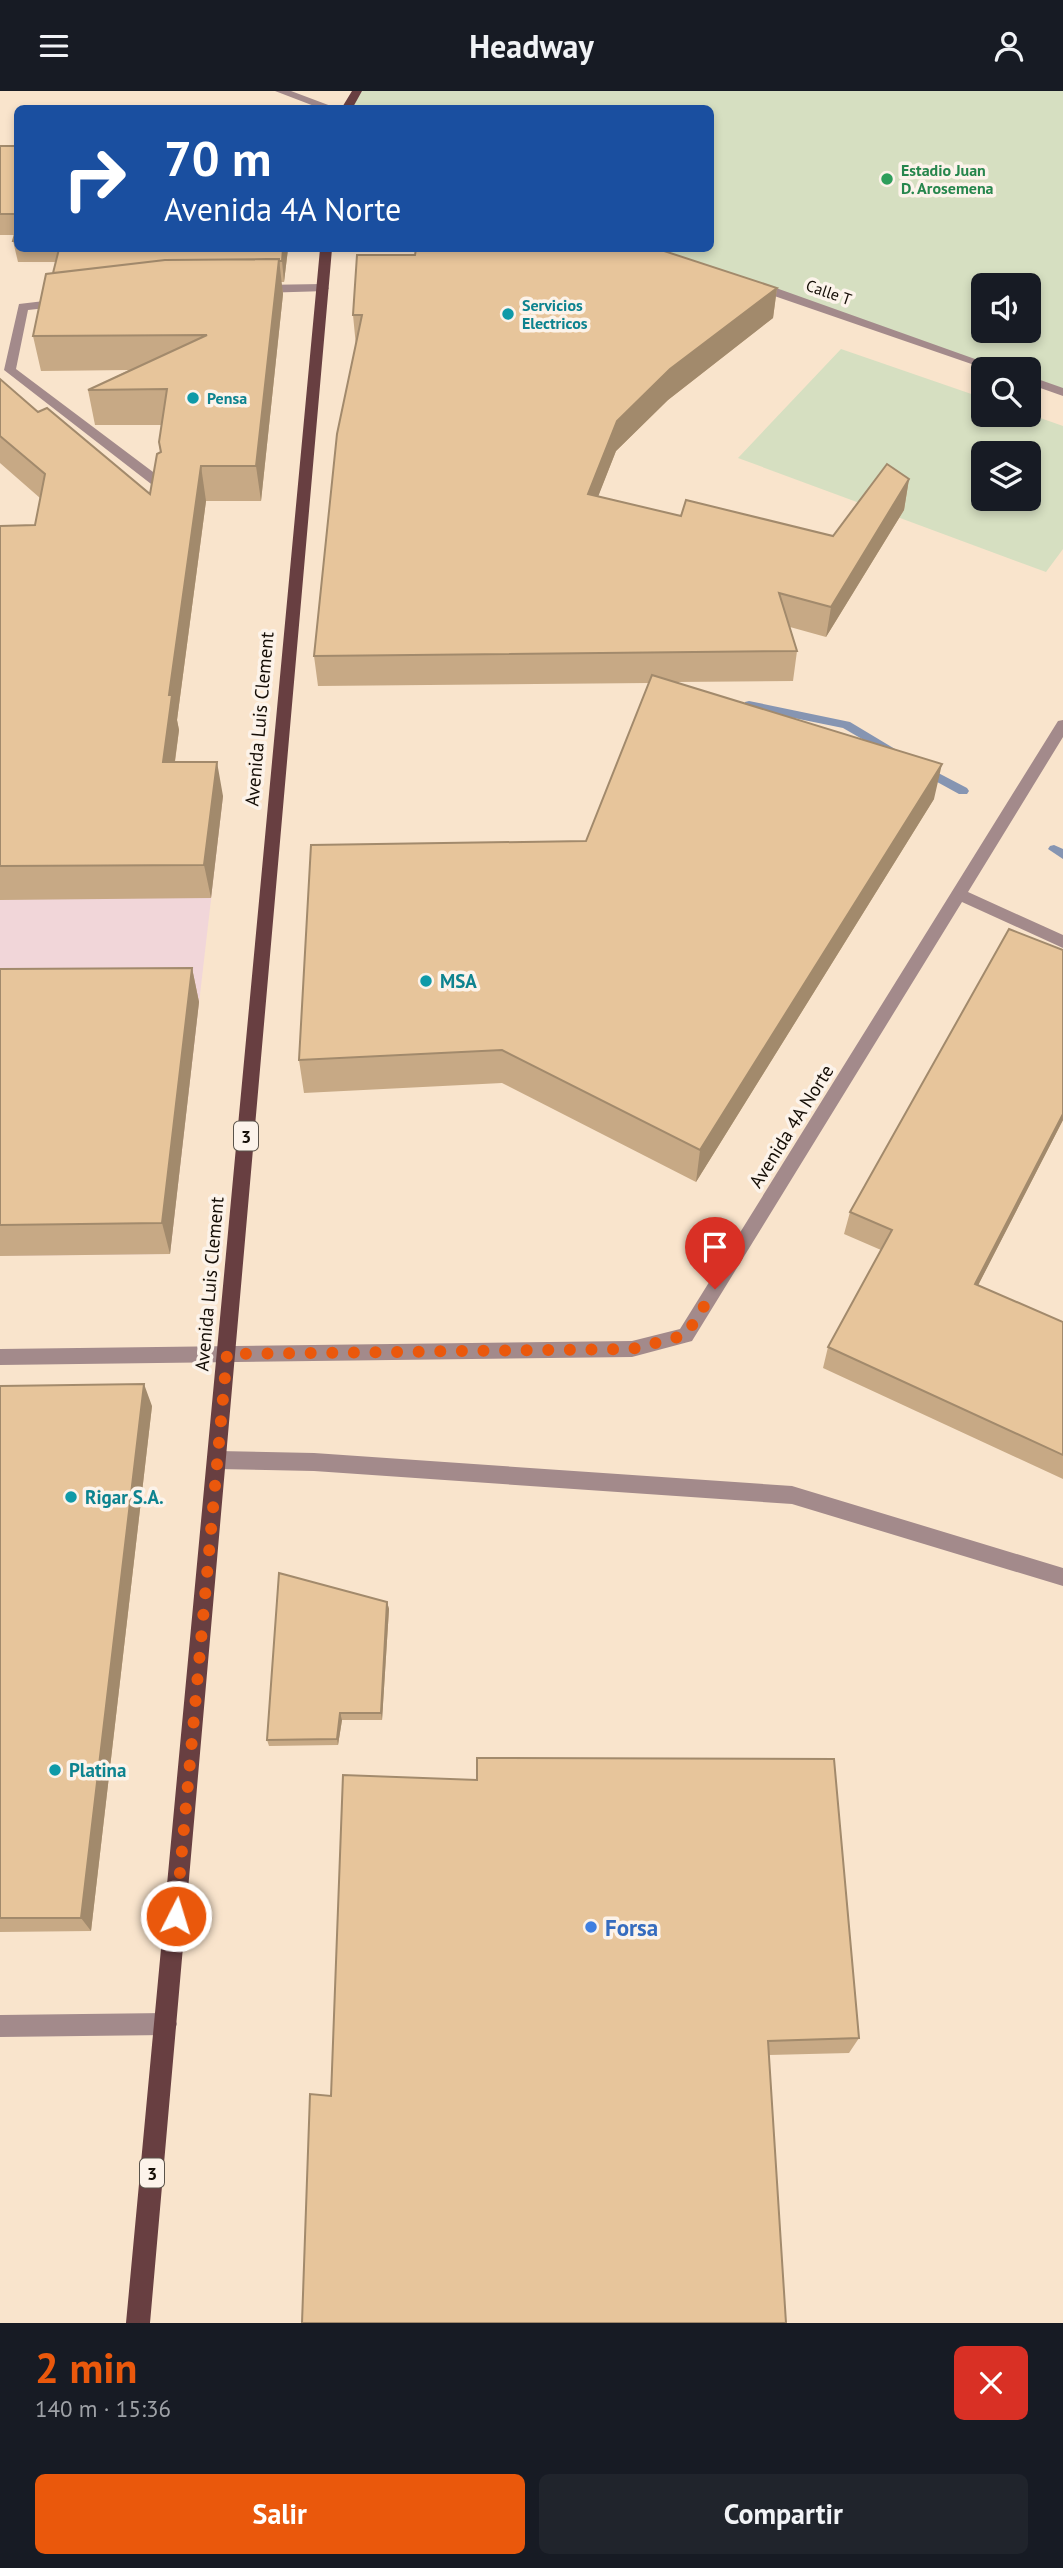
<!DOCTYPE html>
<html lang="es">
<head>
<meta charset="utf-8">
<style>
	body { margin:0; font-family:"PT Sans",sans-serif; background:#20242c; color:#f1f3f6; height:100vh; display:flex; flex-direction:column; font-size:26px; white-space:nowrap }
	* { box-sizing:border-box; margin:0 }
	p { font-size:23px; color:#9ea1a6 }
	.icon { flex:none; width:38px; height:38px; fill:none; stroke:currentColor; stroke-width:2; stroke-linecap:round; stroke-linejoin:round }
	.map { position:relative; height:2232px; overflow:hidden }
	.drawer { display:flex; flex-direction:column; background:#171b24; flex:1 }
	.drawer>* { flex:none }
	.guide { position:absolute; left:14px; top:14px; width:700px; height:147px; border-radius:10px; box-shadow:0 4px 10px #0003; background:#1a4fa0; color:#fff; overflow:hidden }
	.buttons { position:absolute; left:971px; top:182px; display:grid; gap:14px }
	.buttons a { display:grid; place-items:center; width:70px; height:70px; border-radius:10px; background:#171b24; box-shadow:0 4px 10px #0003; font-size:35px }
	.pin { position:absolute; display:grid; place-items:center; width:60px; height:60px; color:#fff; margin:-72px -30px; border-radius:50% 50% 50% 0; rotate:-45deg; box-shadow:0 0 7px #0007 }
	.pin .icon { rotate:45deg }
	.me { position:absolute; width:77px; margin:-38px; rotate:5deg; stroke-linejoin:round; filter:drop-shadow(0 0 5px #0008) }
	.turn { display:flex; align-items:center; gap:24px; height:147px; padding:0 35px; font-size:32px }
	.turn .icon { width:91px; height:91px; stroke-width:2.5 }
	.turn b { display:block; font-size:49px; line-height:60px }
	.round { display:grid; place-items:center; flex:none; width:74px; height:74px; border-radius:10px; background:#20242c }
	.overview { display:flex; align-items:center; justify-content:space-between; height:119px; padding:0 35px }
	h1 { font-size:42px; font-weight:800; line-height:52px; color:#ea580c }
	.primary-button { display:flex; gap:14px; margin-top:auto; padding:14px 35px }
	.primary-button a { flex:1; height:80px; border-radius:10px; background:#ea580c; color:#fff; font-size:28px; font-weight:800; line-height:80px; text-align:center }
	.primary-button a+a { background:#20242c; color:#f1f3f6 }
	header { display:flex; justify-content:space-between; align-items:center; height:91px; padding:0 35px; background:#171b24; font-size:32px; font-weight:800 }
	.map>svg:first-child { display:block }
	.industrial { fill:#f1d6d9 }
	.green { fill:#d6dfc1; fill-rule:evenodd }
	.lines { fill:none; stroke-linecap:round; stroke-linejoin:round }
	.stream { fill:#8695b2; fill-rule:evenodd }
	.minor { fill:#a38a8b; fill-rule:evenodd }
	.major { fill:#683f41; fill-rule:evenodd }
	.wall { fill:#c7a985 }
	.shaded-wall { fill:#a28a6c }
	.building { fill:#e7c59b; stroke:#a28a6c; stroke-width:2 }
	.route { stroke:#ea580c; stroke-width:12; stroke-dasharray:0 21.6 }
	.leisure-dot { fill:#2e9e5b; stroke:#fcf3ea; stroke-width:2.5 }
	.culture-dot { fill:#0f9aa8; stroke:#fcf3ea; stroke-width:2.5 }
	.shop-dot { fill:#3f7fe0; stroke:#fcf3ea; stroke-width:2.5 }
	.labels { text-anchor:middle; dominant-baseline:central; stroke-width:7; stroke-linejoin:round; paint-order:stroke }
	.far-leisure-label { font-size:16px; font-weight:bold; fill:#27864d; stroke:#fcf3ea; text-anchor:start }
	.far-street-label { font-size:16px; fill:#150e06; stroke:#fcf3ea }
	.far-culture-label { font-size:16px; font-weight:bold; fill:#0d838f; stroke:#fcf3ea; text-anchor:start }
	.shield { fill:#fcf3ea; stroke:#5a534a; stroke-width:2 }
	.shield-label { font-size:18px; font-weight:bold; fill:#150e06 }
	.street-label { font-size:19px; fill:#150e06; stroke:#fcf3ea }
	.culture-label { font-size:19px; font-weight:bold; fill:#0d838f; stroke:#fcf3ea; text-anchor:start }
	.near-shop-label { font-size:23px; font-weight:bold; fill:#366cbe; stroke:#fcf3ea; text-anchor:start }
</style>
</head>
<body>
<header><svg class="icon" aria-label="menu" viewBox="0 0 24 24"><path d="M4 6h16M4 12h16M4 18h16"/></svg>Headway<svg class="icon" aria-label="person" viewBox="0 0 24 24"><circle cx="12" cy="8" r="4"/><path d="M4 21q1-7 8-7t8 7"/></svg></header>
<div class="map">
<svg width="1063" height="2232" viewBox="0 0 1063 2232">
	<rect width="100%" height="100%" fill="#f9e4cc"/>
	<path class="industrial" d="M223,705L170,1163L0,1165V707Z"/>
	<path class="green" d="M357,0H1063V301L1029,289V278H997L649,158H710V18H346ZM984,194H1029V240H984Z
		M841,258L983,307L984,324L1029,323L1063,335V458L1046,481L738,367ZM984,362H1029V408H984Z"/>
	<g class="lines">
		<path class="stream" d="M749,610L850,631L905,664L903,667H895L843,637L745,617V611Z
			M923,674L967,697L969,700L967,703H959L919,681L917,678Z
			M1054,754L1063,758V768L1048,758L1050,755Z"/>
		<path class="minor" d="M275,0H291L339,18H322Z
			M751,191H759L1003,278H986L751,197Z
			M323,193L329,197L327,200L260,202L254,198L260,194Z
			M61,208L67,212L65,215L28,219L16,278L165,390V396H155L4,279L19,213Z
			M1029,285L1063,297V305L1029,293Z
			M1063,629V646L968,801L1063,844V857L962,811L692,1250L632,1266L0,1274V1258L632,1250L680,1238L1058,630Z
			M218,1360L314,1362L792,1395L1063,1477V1495L792,1413L314,1380L218,1378L211,1375L208,1369L211,1363Z
			M166,1922L174,1925L177,1933L174,1941L166,1944L0,1946V1924Z"/>
		<path class="major" d="M352,0H362L352,18H341Z
			M320,158H332L150,2232H126Z"/>
	</g>
	<path class="wall" d="M0,55H18V158H288L284,191H281L283,203L261,410H206L177,629L179,639L175,671L223,705L211,807L0,809V435L35,434L40,407L0,372V288L38,321L150,403L160,361L159,351L162,334H95L88,299L129,279L41,280L33,245L53,182L56,171H18L13,150L15,144H0Z
		M777,197L773,227L668,309L616,360L598,405L681,425L833,445L909,388L904,419L826,546L790,536L797,560L793,590L675,591L934,708L696,1091L502,992L304,1002L299,969L586,750L649,592L318,595L314,565L356,255L353,224Z
		M1063,859V1029L978,1194L1063,1231V1388L823,1277L828,1256L881,1159L844,1143L850,1121Z
		M192,877L199,911L170,1163L0,1165V878Z
		M0,1295L152,1315L91,1840L0,1841Z
		M387,1511L389,1518L382,1629H342L338,1654L269,1655L267,1649Z
		M343,1684L859,1947L849,1962L769,1964Z"/>
	<path class="shaded-wall" d="M283,158H288L284,191L282,170Z
		M279,168L283,203L261,410L256,375Z
		M777,197L773,227L668,309L616,360L587,434L588,403L617,330L670,278Z
		M201,375L206,410L177,629L179,639L170,706L163,671L169,604Z
		M909,388L904,419L826,546L831,516Z
		M217,671L223,705L211,807L204,774Z
		M942,673L934,708L696,1091L700,1059Z
		M192,877L199,911L170,1163L162,1132Z
		M1063,1023V1029L968,1214L975,1193Z
		M144,1293L152,1315L91,1840L81,1827Z
		M387,1511L389,1518L382,1629L381,1622Z
		M340,1622L342,1629L338,1654L337,1648Z"/>
	<path class="building" d="M0,55H18V123H0Z
		M18,132V150H13Z
		M59,158H283L282,170H279V168L165,169L53,182Z
		M416,158H658L777,197L670,278L617,330L588,403L681,425L686,409L833,445L887,373L909,388L831,516L779,502L797,560L314,565L337,343L362,224H353L357,164H415Z
		M279,168L256,375H201L169,604H172L163,671H217L204,774L0,775V435L35,434L45,383L0,345V288L38,321L47,317L150,403L157,363L161,361L159,351L167,298L88,299L207,244L33,245L46,183L165,169Z
		M652,584L942,673L700,1059L502,959L299,969L311,754L586,750Z
		M1009,838L1063,859V1023L975,1193L1063,1231V1364L828,1256L892,1139L850,1121Z
		M192,877L162,1132L0,1134V878Z
		M144,1293L81,1827H0V1295Z
		M279,1482L387,1511L381,1622H340L337,1648L267,1649Z
		M477,1667L834,1668L859,1947L768,1950L786,2232H302L310,2003L331,2005L343,1684L477,1689Z"/>
	<g class="lines">
		<path class="route" d="M176,1825L227,1263L632,1258L686,1244L715,1198"/>
	</g>
	<circle class="leisure-dot" cx="887" cy="88" r="7"/>
	<g class="culture-dot">
		<circle cx="508" cy="223" r="7"/>
		<circle cx="193" cy="307" r="7"/>
		<circle cx="426" cy="890" r="7"/>
		<circle cx="71" cy="1406" r="7"/>
		<circle cx="55" cy="1679" r="7"/>
	</g>
	<circle class="shop-dot" cx="591" cy="1836" r="7"/>
	<g class="labels">
		<g class="far-leisure-label">
			<text x="901" y="79">Estadio Juan<tspan x="901" dy="18">D. Arosemena</tspan></text>
		</g>
		<g class="far-street-label">
			<text transform="translate(829 201) rotate(19)">Calle T</text>
		</g>
		<g class="far-culture-label">
			<text x="522" y="214">Servicios<tspan x="522" dy="18">Electricos</tspan></text>
			<text x="207" y="307">Pensa</text>
		</g>
		<g class="shield">
			<rect x="234" y="1030.5" width="24" height="29" rx="5"/>
			<rect x="140" y="2067.5" width="24" height="29" rx="5"/>
		</g>
		<g class="shield-label">
			<text x="246" y="1045">3</text>
			<text x="152" y="2082">3</text>
		</g>
		<g class="street-label">
			<text transform="translate(259 628) rotate(-85)">Avenida Luis Clement</text>
			<text transform="translate(791 1035) rotate(-58)">Avenida 4A Norte</text>
			<text transform="translate(209 1193) rotate(-85)">Avenida Luis Clement</text>
		</g>
		<g class="culture-label">
			<text x="440" y="890">MSA</text>
			<text x="85" y="1406">Rigar S.A.</text>
			<text x="69" y="1679">Platina</text>
		</g>
		<g class="near-shop-label">
			<text x="605" y="1836">Forsa</text>
		</g>
	</g>
</svg>
<div class="buttons">
<a><svg class="icon" aria-label="sound" viewBox="0 0 24 24"><path d="M4 9h4l5-4v14l-5-4H4zM17 9q2 3 0 6"/></svg></a>
<a><svg class="icon" aria-label="search" viewBox="0 0 24 24"><circle cx="10" cy="10" r="6"/><path d="M15 15l6 6"/></svg></a>
<a><svg class="icon" aria-label="layers" viewBox="0 0 24 24"><path d="M12 4l9 5-9 5-9-5zM3 14l9 5 9-5"/></svg></a>
</div>
<div class="pin" style="left:715px;top:1198px;background:#d93025"><svg class="icon" aria-label="arrive" viewBox="0 0 24 24"><path d="M6 21V4h12l-3 4 3 4H6"/></svg></div>
<svg class="me" style="left:176px;top:1825px" viewBox="-20 -20 40 40"><circle r="17" fill="#ea580c" stroke="#fff" stroke-width="3"/><path d="M0-11L8 9 0 5-8 9z" fill="#fff"/></svg>
<div class="guide">
<div class="turn"><svg class="icon" aria-label="right" viewBox="0 0 24 24"><path d="M7 20v-9h11M14 6l5 5-5 5"/></svg><div><b>70 m</b>Avenida 4A Norte</div></div>
</div>
</div>
<section class="drawer">
<div class="overview"><div><h1>2 min</h1><p>140 m · 15:36</p></div><a class="round" style="background:#d93025;color:#fff"><svg class="icon" aria-label="close" viewBox="0 0 24 24"><path d="M6 6l12 12M18 6L6 18"/></svg></a></div>
<div class="primary-button"><a>Salir</a><a>Compartir</a></div>
</section>
</body>
</html>
